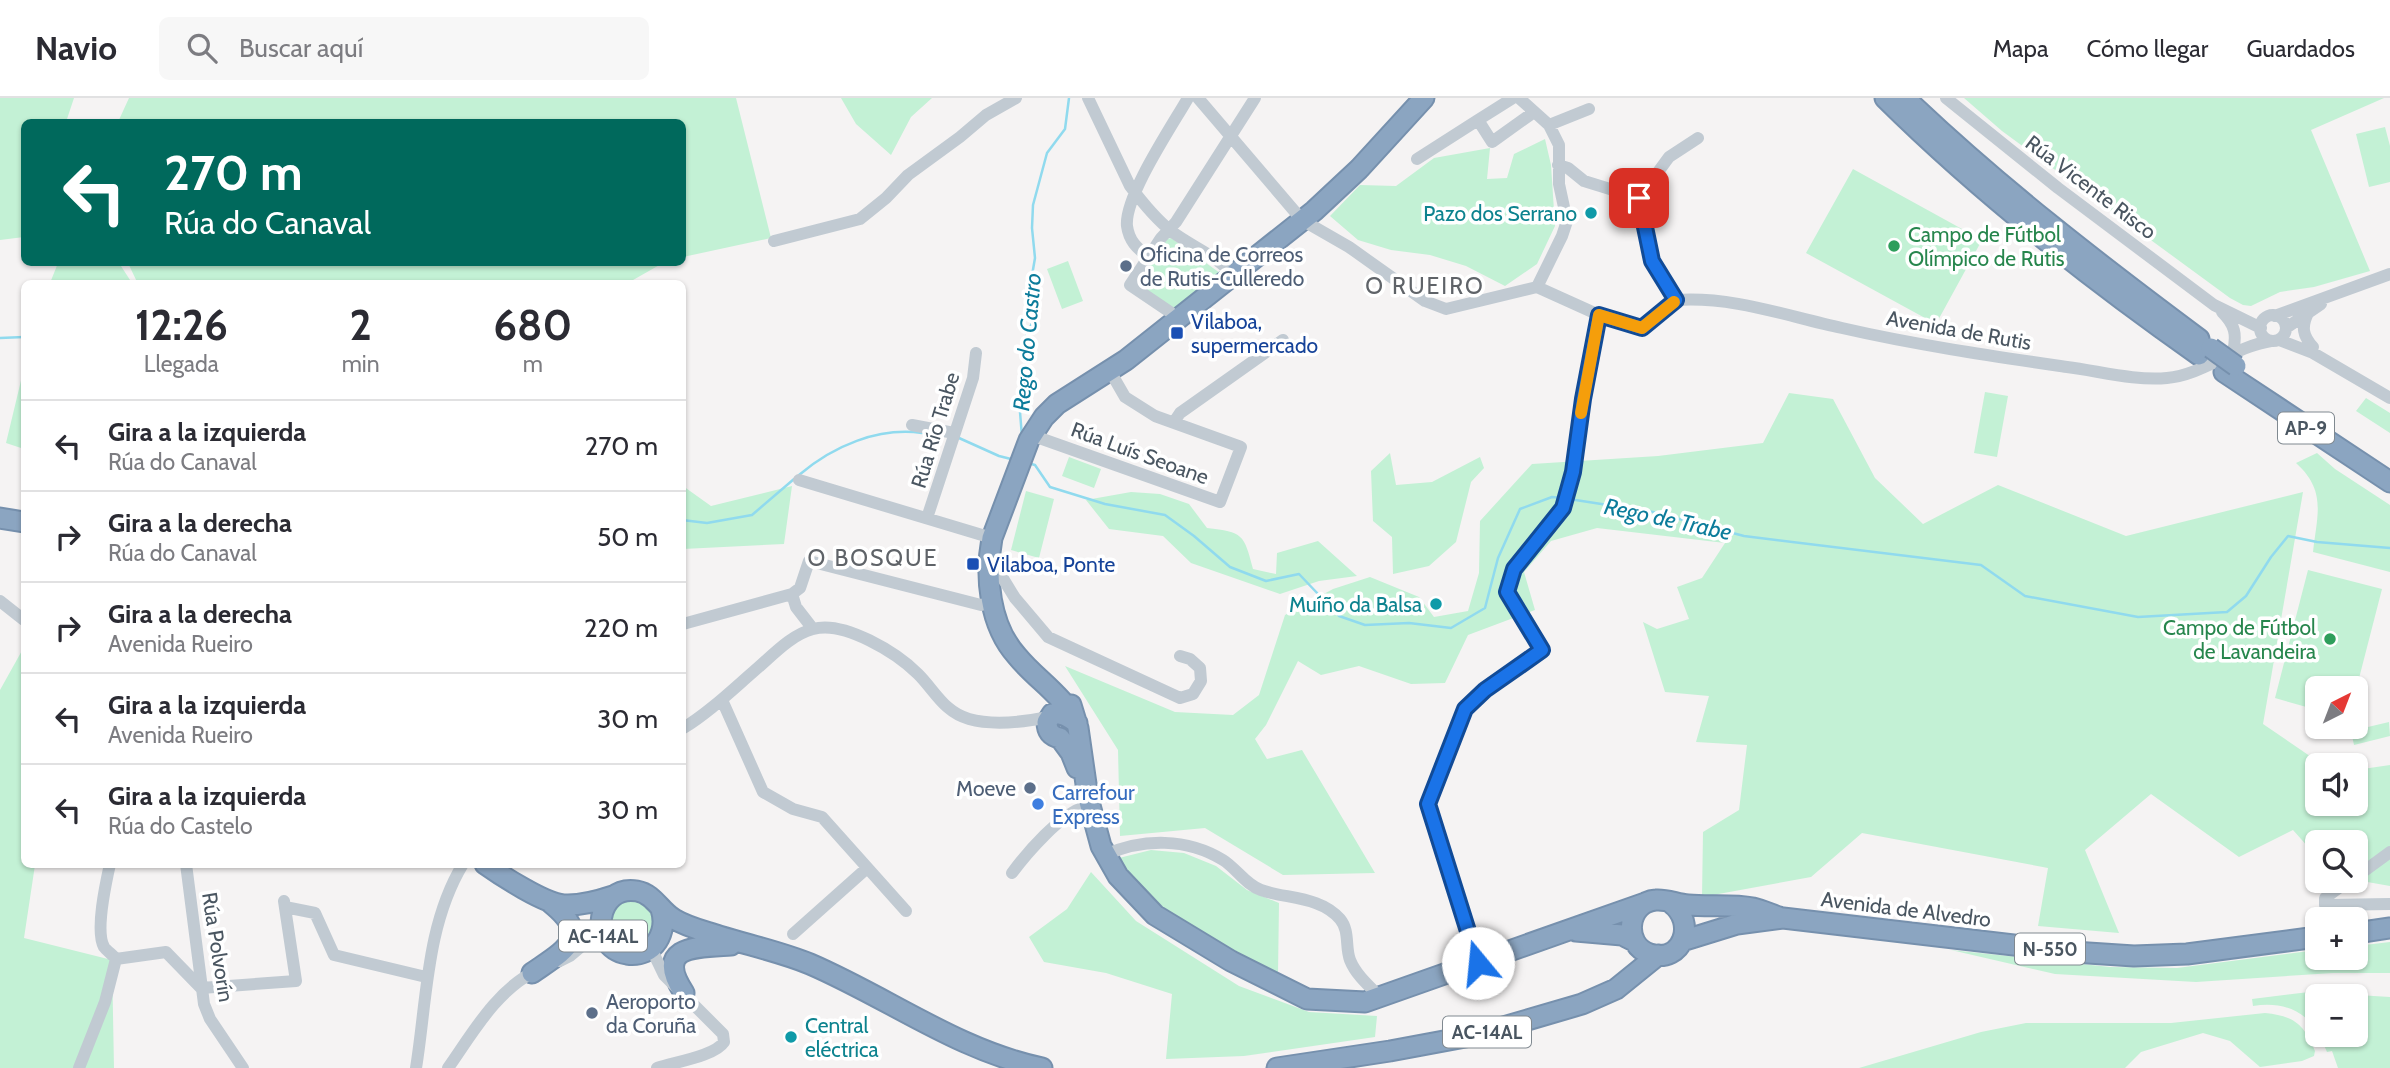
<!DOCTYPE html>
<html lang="es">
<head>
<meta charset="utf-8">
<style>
	body { margin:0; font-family:Cabin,sans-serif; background:#f7f7f7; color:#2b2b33; height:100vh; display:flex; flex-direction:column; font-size:26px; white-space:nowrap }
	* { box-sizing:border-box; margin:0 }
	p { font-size:23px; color:#7c7c81 }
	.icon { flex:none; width:38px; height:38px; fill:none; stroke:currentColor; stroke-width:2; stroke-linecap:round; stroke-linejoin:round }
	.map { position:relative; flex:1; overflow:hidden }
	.panel { position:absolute; left:21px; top:182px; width:665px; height:588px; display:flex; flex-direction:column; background:#fff; border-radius:10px; box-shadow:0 2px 5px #0004 }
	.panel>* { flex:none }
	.banner { position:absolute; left:21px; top:21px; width:665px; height:147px; border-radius:10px; box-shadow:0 2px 5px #0004; background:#00695c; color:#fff; overflow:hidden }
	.needle { width:46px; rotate:42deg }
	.buttons { position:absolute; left:2305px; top:578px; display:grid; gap:14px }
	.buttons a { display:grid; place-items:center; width:63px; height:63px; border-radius:10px; background:#fff; box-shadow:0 2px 5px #0004; font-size:35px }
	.pin { position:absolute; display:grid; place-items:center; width:60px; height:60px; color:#fff; margin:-30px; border-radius:14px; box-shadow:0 4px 10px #0006 }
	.me { position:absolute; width:77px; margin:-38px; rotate:343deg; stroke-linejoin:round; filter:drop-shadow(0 0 5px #0008) }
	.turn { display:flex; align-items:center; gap:24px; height:147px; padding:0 28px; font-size:32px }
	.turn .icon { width:91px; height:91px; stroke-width:2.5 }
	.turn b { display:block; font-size:49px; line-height:60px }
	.eta { display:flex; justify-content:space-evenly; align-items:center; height:119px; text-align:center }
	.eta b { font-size:42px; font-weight:800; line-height:49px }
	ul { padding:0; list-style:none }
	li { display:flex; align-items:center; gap:21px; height:91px; padding:0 28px; border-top:2px solid #e1e1e2 }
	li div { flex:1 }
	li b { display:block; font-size:26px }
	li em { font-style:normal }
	header { display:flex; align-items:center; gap:42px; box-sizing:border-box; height:98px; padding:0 35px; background:#fff; border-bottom:2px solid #e1e1e2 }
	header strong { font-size:33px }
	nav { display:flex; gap:38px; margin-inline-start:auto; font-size:24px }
	.search { width:490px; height:63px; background:#f7f7f7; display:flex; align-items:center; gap:18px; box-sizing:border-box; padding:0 24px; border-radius:10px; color:#7c7c81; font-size:26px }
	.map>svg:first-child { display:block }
	.green { fill:#c3f1d5 }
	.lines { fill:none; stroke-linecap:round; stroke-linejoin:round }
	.stream { stroke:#90daee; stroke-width:2.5 }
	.highway-casing { stroke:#7690ad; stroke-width:23 }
	.minor { stroke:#c1cad2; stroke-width:12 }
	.highway { stroke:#8ba5c1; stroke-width:19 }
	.highway-bridge-casing { stroke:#7690ad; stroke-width:23; stroke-linecap:butt }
	.highway-bridge { stroke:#8ba5c1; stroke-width:19 }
	.route-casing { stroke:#114b97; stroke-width:18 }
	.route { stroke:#1a73e8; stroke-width:12 }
	.slow { stroke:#f59e0b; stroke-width:12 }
	.culture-dot { fill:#0f9aa8; stroke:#fff; stroke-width:2.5 }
	.leisure-dot { fill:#2e9e5b; stroke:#fff; stroke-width:2.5 }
	.service-dot { fill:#5c6f8a; stroke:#fff; stroke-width:2.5 }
	.transit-dot { fill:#1a4fb4; stroke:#fff; stroke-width:2.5 }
	.shop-dot { fill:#3f7fe0; stroke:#fff; stroke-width:2.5 }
	.labels { text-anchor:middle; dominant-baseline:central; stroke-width:7; stroke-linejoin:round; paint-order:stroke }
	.shield { fill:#fff; stroke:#808990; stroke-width:2 }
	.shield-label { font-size:19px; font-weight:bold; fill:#4a5661 }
	.street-label { font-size:21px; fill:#4a5661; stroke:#fff }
	.culture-label { font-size:21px; fill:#0d838f; stroke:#fff; text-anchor:end }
	.leisure-label { font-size:21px; fill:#27864d; stroke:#fff; text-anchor:start }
	.service-label { font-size:21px; fill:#4e5e75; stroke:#fff; text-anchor:start }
	.transit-label { font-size:21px; fill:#164399; stroke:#fff; text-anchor:start }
	.shop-label { font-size:21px; fill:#366cbe; stroke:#fff; text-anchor:start }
	.neighbourhood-label { font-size:23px; letter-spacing:2px; fill:#5f6368; stroke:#fff }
	.water-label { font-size:23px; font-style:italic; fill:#0c7c9b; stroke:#fff }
</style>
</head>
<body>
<header>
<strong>Navio</strong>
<div class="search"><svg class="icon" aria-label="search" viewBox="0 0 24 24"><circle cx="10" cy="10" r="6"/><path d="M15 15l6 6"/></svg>Buscar aquí</div>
<nav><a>Mapa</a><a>Cómo llegar</a><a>Guardados</a></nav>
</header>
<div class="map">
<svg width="2390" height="970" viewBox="0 0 2390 970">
	<rect width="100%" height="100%" fill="#f5f3f3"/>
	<path class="green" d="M0,0H74L66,24H24V139L0,142Z
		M129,0H736L771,140L683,159L682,24H118Z
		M841,0H932L911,19L891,57L856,26Z
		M1964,0H2384L2311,32L2370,173L2314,189L2280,194L2251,208L2243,207L2230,200L2002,33Z
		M2385,29L2390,48V84L2369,89L2356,36Z
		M1545,41L1551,67L1555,128L1537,166L1505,188L1466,168L1430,157L1391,152L1358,142L1330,118L1360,87L1396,88L1434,60L1490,50L1487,81L1507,80L1514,56Z
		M1853,71L1982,142L1936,226L1806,155Z
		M1171,140L1220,175L1218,183L1176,211H1172L1137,186L1167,141Z
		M1068,163L1083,203L1062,211L1047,171Z
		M58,165H119L132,185H50Z
		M128,165H663L626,186H138Z
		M24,270V351L6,345Z
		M1985,294L2008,298L1997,359L1974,355Z
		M1789,295L1833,301L1875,380L1923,426L1998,387L2126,438L2303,394L2263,626L2323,667H2317V705H2356V672L2390,667V788L2356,782V744H2317V759L2293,732L2239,759L2151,696L2085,752L2119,835L2038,828L2048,770L1862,735L1811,779L1702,799L1703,734L1739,712L1747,647L1696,644L1709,598L1665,594L1643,524L1657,531L1689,521L1677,489L1702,480L1725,445L1597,430L1551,443L1524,474L1535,512L1468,537L1445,585L1411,586L1359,568L1321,577L1298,563L1266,627L1255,641L1267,661L1302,652L1375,775L1283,777L1205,730L1120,738L1118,652L1065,568L1175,614L1233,617L1259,597L1285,517L1333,491L1370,479L1419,499L1434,519L1468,513L1479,475L1480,423L1532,366L1658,358L1763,345Z
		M2366,300L2390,315V335L2356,313Z
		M1390,355L1396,387L1432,384L1480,359L1484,370L1471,384L1456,444L1429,468L1393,476L1392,439L1373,423L1371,373Z
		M2317,355L2335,371L2390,407V474L2313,454C2317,417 2327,393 2296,365Z
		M1069,359L1101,371L1094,390L1062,378Z
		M683,388L711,408L792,388L784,446L683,451Z
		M1026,393L1054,401L1039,460L1011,452Z
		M1131,394L1160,396L1189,406L1207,430C1243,434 1244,436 1253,471L1276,476L1277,455L1318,443L1357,478L1319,483L1280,496L1191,465L1163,438L1109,431L1086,402Z
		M2308,472L2382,491L2356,592V590H2317V612L2275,600Z
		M24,549V766L35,767L24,840L112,862L114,970H0V592Z
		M2389,624L2390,638L2354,647L2351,633Z
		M1151,752L1184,755L1216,768L1247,792L1279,805L1278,876C1243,861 1156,811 1134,783C1128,776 1124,767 1119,760Z
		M1091,774L1136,823L1239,888L1309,914L1377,918L1375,939L1244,958L1166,961L1172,896L1106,875L1044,864L1029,839L1067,811Z
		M638,802C660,817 660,832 639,849L616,847L605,820L617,804Z
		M2390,844V875H2333L2196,884L2055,876L1951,852L2110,869L2177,870L2317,852V859H2356V848Z
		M2309,894L2390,899V970H2338L2332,953L2327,954L2319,936H2356V898H2317V932C2301,910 2279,904 2253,908L2252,901Z
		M2265,915C2294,918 2304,926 2315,953L2314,958L2302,963L2260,969L2230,943L2203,935L2141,954L2125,970H1859L1981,934L2026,925H2171Z"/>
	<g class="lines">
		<path class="stream" d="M0,240L24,239
			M1022,339L1020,314L1026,266L1025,240L1034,221L1030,189L1035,160L1032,130L1033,107L1047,55L1065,31L1069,0
			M959,340L999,358L1015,362
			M1028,365L1035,367L1050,389L1105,406L1165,417L1194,438L1230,469L1266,483L1299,476L1339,518L1365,527L1409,525L1451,530L1485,510L1498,460L1520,411L1552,399L1562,400
			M799,377C833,348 878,329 922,335
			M1569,401L1653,414L1744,438L1981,467L2025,498L2138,519L2227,514L2246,498L2271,459L2288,438L2317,444L2390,450
			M682,422L707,425L752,417L794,381"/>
		<defs>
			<path id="highway" d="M1885,0C1982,96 2088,179 2199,257
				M1905,0C1997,88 2097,165 2199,241
				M2224,274L2390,384
				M0,420L24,424
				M1071,607L1078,630L1088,700L1101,748L1118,778L1155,817L1231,863L1307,901L1365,904L1648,804
				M1073,617C1058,594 1034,579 1017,558C989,527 985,478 992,440L1029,342L1044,319L1057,306L1126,262L1314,113L1359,71L1424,0
				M1077,670L1071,655L1060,640C1051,638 1047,633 1047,624L1052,616C1064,615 1068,619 1077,625
				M485,766C502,778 545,806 564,807C581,808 598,803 613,798
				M1671,805C1697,824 1683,866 1650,856C1622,847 1627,804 1656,802C1666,801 1677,806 1688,807C1709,809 1732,806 1753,810C1762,812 1770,816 1779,819
				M661,811C668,833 655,860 627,856C587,849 596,786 637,793C654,796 660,813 674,821C687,829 704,833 719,838C748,847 781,854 810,866C889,900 957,952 1042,970
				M1576,833L1622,837L1634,843
				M2356,835L2390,830
				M1682,843L1737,826L1783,820L2073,854L2134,858L2187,856L2317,839
				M532,875C565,852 593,839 551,805
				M684,895C653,847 697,849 731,847
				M1277,970L1390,953L1476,937L1582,906L1616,891L1658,857"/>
		</defs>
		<use href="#highway" class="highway-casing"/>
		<path class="minor" d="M1088,0L1130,88C1142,104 1156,121 1171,133C1192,149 1218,158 1234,178
			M1198,0L1302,122L1349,149L1425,203L1446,211L1537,189L1599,217L1642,230L1676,202
			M1513,0L1478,22L1492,44L1534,14
			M1519,0L1549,27L1559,47V86L1567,123L1562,138L1537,189
			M1946,0L2058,90L2214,207L2261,230
			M1549,27L1589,11
			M1417,61L1478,22
			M1558,67L1568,70L1584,83L1639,100L1652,163L1676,202
			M1639,100L1669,59L1698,40
			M774,143L860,121L886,100L908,77L960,39L986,17L1016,0
			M1148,159C1137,150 1129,143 1127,128C1124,99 1172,28 1188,0
			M1676,202C1733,198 1786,218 1842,230C1916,247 1992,258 2067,269C2099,273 2135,283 2167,280C2203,277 2233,249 2271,243
			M2222,214C2235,227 2237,236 2233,254
			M2308,215C2301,229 2303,238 2313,249
			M2260 230a13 13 0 1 1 26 0a13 13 0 1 1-26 0Z
			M2275,218L2390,176
			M1177,222L1170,214L1130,187L1161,140L1176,124L1255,0
			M2286,230L2321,206
			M2279,242L2313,255L2390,300
			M1174,324L1180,315L1283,242
			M912,327L954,335
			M1031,337L1220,404L1241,349L1155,318L1125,299L1110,273
			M799,382L992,440
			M927,420L973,280L976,255
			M993,464L1015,500L1048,539L1180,600L1193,596L1201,583L1200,570L1190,561L1180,558
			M0,503L24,522
			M683,526L792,496
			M813,531L796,509L792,496L800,490L809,463L981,507L992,504
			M722,602L763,694L793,711L822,719L906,813
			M682,631C708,615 730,594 753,574C771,559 790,537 813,531C844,522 897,555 918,576C935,593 944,614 969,621C994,628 1024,624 1049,619
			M1105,757C1143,740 1187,740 1223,762C1236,770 1246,787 1261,792C1287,801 1320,798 1340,821C1350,833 1345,849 1350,862C1356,877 1369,888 1380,899
			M110,766C106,784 95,833 104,849C107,853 113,857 116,861L166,854L201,890L296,883L284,803
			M186,766L204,906L210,921L243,970
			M1012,775C1026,756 1061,715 1085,709
			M2356,779L2390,754
			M2350,782L2325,800V807L2390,806
			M285,809L315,815L334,857L426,879
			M793,836L866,771
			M651,850L664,877L723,936L724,944C715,958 675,964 657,970
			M560,863L570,858L601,832
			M1478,865L1428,706L1465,611L1485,592L1542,552L1507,493L1514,471L1563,410L1573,374L1583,301L1599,217
			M79,970L105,904L116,861
			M416,970C427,902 426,827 463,766
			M448,970C472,936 497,891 536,873"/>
		<use href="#highway" class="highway"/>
		<defs>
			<path id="highway-bridge" d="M2211,250L2236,268"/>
		</defs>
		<use href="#highway-bridge" class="highway-bridge-casing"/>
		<use href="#highway-bridge" class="highway-bridge"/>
	</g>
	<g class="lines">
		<defs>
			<path id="route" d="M1478,865L1428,706L1465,611L1485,592L1542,552L1507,494L1514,471L1563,410L1573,374L1583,301L1599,217L1642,230L1676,202L1652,163L1639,100"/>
		</defs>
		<use href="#route" class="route-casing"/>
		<use href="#route" class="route"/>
		<path class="slow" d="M1581,315L1599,217L1642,230L1674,204"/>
	</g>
	<g class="culture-dot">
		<circle cx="1591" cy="115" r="7"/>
		<circle cx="1436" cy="506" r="7"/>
		<circle cx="791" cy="939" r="7"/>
	</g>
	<g class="leisure-dot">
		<circle cx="1894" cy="148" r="7"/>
		<circle cx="2330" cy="541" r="7"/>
	</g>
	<g class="service-dot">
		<circle cx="1126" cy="168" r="7"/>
		<circle cx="1030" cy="690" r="7"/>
		<circle cx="592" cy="915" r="7"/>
	</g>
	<g class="transit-dot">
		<rect x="1170" y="228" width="14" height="14" rx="3.5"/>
		<rect x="966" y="459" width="14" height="14" rx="3.5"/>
	</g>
	<circle class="shop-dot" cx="1038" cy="706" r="7"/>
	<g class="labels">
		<g class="shield">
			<rect x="2278" y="314.5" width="56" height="31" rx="5"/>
			<rect x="559" y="822.5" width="88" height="31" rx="5"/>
			<rect x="2015" y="835.5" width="70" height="31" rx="5"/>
			<rect x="1443" y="918.5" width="88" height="31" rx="5"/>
		</g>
		<g class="shield-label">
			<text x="2306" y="330">AP-9</text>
			<text x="603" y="838">AC-14AL</text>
			<text x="2050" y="851">N-550</text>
			<text x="1487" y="934">AC-14AL</text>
		</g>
		<g class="street-label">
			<text transform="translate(2091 89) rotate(37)">Rúa Vicente Risco</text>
			<text transform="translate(1959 232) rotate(10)">Avenida de Rutis</text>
			<text transform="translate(935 332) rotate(-73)">Rúa Río Trabe</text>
			<text transform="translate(1140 355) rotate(20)">Rúa Luís Seoane</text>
			<text transform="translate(1906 811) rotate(7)">Avenida de Alvedro</text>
			<text transform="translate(218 849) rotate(81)">Rúa Polvorín</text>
		</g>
		<g class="culture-label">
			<text x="1577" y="115">Pazo dos Serrano</text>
			<text x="1422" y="506">Muíño da Balsa</text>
			<text x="805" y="927" text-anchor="start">Central<tspan x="805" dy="24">eléctrica</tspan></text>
		</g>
		<g class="leisure-label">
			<text x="1908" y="136">Campo de Fútbol<tspan x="1908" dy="24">Olímpico de Rutis</tspan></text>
			<text x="2316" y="529" text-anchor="end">Campo de Fútbol<tspan x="2316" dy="24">de Lavandeira</tspan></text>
		</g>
		<g class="service-label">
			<text x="1140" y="156">Oficina de Correos<tspan x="1140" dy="24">de Rutis-Culleredo</tspan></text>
			<text x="1016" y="690" text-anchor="end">Moeve</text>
			<text x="606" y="903">Aeroporto<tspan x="606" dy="24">da Coruña</tspan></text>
		</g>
		<g class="transit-label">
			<text x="1191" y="223">Vilaboa,<tspan x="1191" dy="24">supermercado</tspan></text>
			<text x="987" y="466">Vilaboa, Ponte</text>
		</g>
		<g class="shop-label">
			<text x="1052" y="694">Carrefour<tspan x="1052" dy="24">Express</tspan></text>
		</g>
		<g class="neighbourhood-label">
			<text x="1425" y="188">O RUEIRO</text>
			<text x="873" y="460">O BOSQUE</text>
		</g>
		<g class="water-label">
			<text transform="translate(1027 244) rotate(-85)">Rego do Castro</text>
			<text transform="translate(1668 421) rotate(12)">Rego de Trabe</text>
		</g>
	</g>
</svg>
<div class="buttons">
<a><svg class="needle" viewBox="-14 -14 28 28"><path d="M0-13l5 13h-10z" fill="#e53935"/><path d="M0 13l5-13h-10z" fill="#7c7c81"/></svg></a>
<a><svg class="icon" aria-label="sound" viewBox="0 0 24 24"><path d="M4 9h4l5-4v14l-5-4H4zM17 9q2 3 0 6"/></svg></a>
<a><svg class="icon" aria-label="search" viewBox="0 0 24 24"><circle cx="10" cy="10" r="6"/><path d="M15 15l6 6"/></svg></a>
<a>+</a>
<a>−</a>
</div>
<div class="pin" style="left:1639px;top:100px;background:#d93025"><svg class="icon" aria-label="arrive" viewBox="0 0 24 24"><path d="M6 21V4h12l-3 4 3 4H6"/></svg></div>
<svg class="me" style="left:1478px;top:865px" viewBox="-20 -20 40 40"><circle r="19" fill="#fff"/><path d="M0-13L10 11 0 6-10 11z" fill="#1a73e8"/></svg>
<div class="banner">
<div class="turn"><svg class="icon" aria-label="left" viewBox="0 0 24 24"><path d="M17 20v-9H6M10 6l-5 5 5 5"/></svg><div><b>270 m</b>Rúa do Canaval</div></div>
</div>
<section class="panel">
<div class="eta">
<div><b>12:26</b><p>Llegada</p></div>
<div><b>2</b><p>min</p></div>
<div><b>680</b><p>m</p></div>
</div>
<ul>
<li><svg class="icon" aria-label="left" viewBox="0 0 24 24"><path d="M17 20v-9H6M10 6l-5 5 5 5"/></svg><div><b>Gira a la izquierda</b><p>Rúa do Canaval</p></div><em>270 m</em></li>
<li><svg class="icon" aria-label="right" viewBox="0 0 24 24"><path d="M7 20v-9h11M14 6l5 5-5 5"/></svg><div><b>Gira a la derecha</b><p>Rúa do Canaval</p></div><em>50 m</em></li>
<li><svg class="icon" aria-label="right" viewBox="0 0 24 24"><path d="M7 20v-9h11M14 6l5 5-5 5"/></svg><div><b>Gira a la derecha</b><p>Avenida Rueiro</p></div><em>220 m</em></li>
<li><svg class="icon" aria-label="left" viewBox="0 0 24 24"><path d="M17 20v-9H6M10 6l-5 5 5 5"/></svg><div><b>Gira a la izquierda</b><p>Avenida Rueiro</p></div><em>30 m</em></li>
<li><svg class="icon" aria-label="left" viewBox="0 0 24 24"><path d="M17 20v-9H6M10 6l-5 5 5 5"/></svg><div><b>Gira a la izquierda</b><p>Rúa do Castelo</p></div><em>30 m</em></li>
</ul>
</section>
</div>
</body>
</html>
